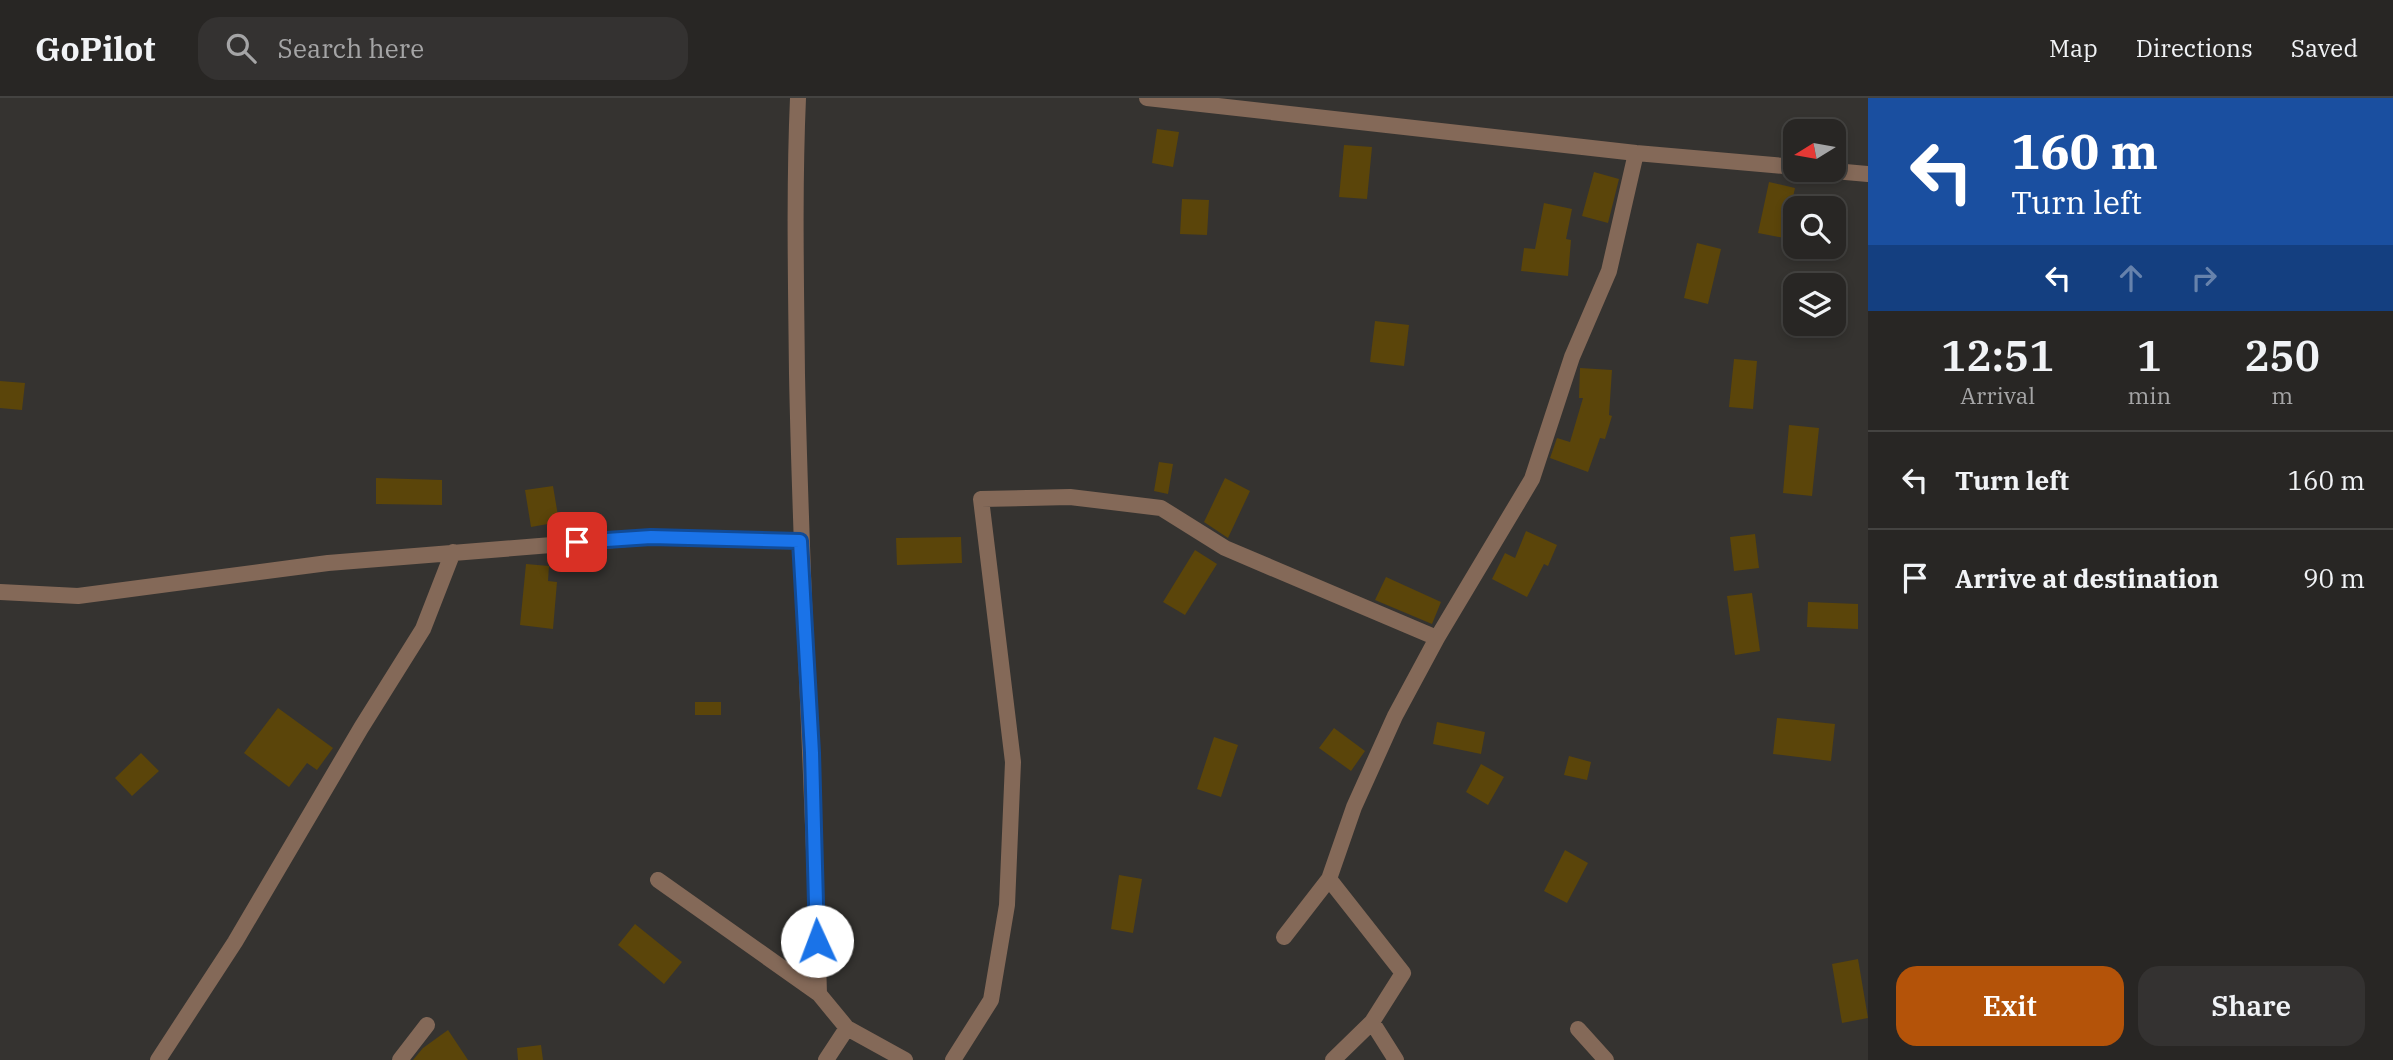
<!DOCTYPE html>
<html lang="en">
<head>
<meta charset="utf-8">
<style>
	body { margin:0; font-family:"IBM Plex Serif",serif; background:#343231; color:#f1f3f6; height:100vh; display:flex; flex-direction:column; font-size:26px; white-space:nowrap }
	* { box-sizing:border-box; margin:0 }
	p { font-size:23px; color:#a5a5a6 }
	.icon { flex:none; width:38px; height:38px; fill:none; stroke:currentColor; stroke-width:2; stroke-linecap:round; stroke-linejoin:round }
	.map { position:relative; flex:1; overflow:hidden }
	.side { display:flex; flex-direction:column; background:#282624; width:525px }
	.side>* { flex:none }
	.hud { background:#1a4fa0; color:#fff; overflow:hidden }
	.needle { width:46px; rotate:259deg }
	.buttons { position:absolute; left:1783px; top:21px; display:grid; gap:14px }
	.buttons a { display:grid; place-items:center; width:63px; height:63px; border-radius:14px; background:#282624; box-shadow:0 4px 10px #0003,0 0 0 2px #444341; font-size:35px }
	.pin { position:absolute; display:grid; place-items:center; width:60px; height:60px; color:#fff; margin:-30px; border-radius:14px; box-shadow:0 4px 10px #0006 }
	.me { position:absolute; width:77px; margin:-38px; rotate:358deg; stroke-linejoin:round; filter:drop-shadow(0 0 5px #0008) }
	.turn { display:flex; align-items:center; gap:24px; height:147px; padding:0 28px; font-size:32px }
	.turn .icon { width:91px; height:91px; stroke-width:2.5 }
	.turn b { display:block; font-size:49px; line-height:60px }
	.lanes { display:flex; align-items:center; height:66px; padding:0 28px; background:#0003; justify-content:center; gap:35px; direction:ltr }
	.lanes .off { opacity:.35 }
	.eta { display:flex; justify-content:space-evenly; align-items:center; height:119px; text-align:center }
	.eta b { font-size:42px; font-weight:600; line-height:49px }
	.button { display:flex; gap:14px; margin-top:auto; padding:14px 28px }
	.button a { flex:1; height:80px; border-radius:21px; background:#b45309; color:#fff; font-size:28px; font-weight:600; line-height:80px; text-align:center }
	.button a+a { background:#343231; color:#f1f3f6 }
	ul { padding:0; list-style:none }
	li { display:flex; align-items:center; gap:21px; height:98px; padding:0 28px; border-top:2px solid #444341 }
	li div { flex:1 }
	li b { display:block; font-size:26px }
	li em { font-style:normal }
	header { display:flex; align-items:center; gap:42px; box-sizing:border-box; height:98px; padding:0 35px; background:#282624; border-bottom:2px solid #444341 }
	header strong { font-size:33px }
	nav { display:flex; gap:38px; margin-inline-start:auto; font-size:24px }
	.search { width:490px; height:63px; background:#343231; display:flex; align-items:center; gap:18px; box-sizing:border-box; padding:0 24px; border-radius:21px; color:#a5a5a6; font-size:26px }
	main { display:flex; flex:1; min-height:0 }
	.map>svg:first-child { display:block }
	.building { fill:#5b450a }
	.lines { fill:none; stroke-linecap:round; stroke-linejoin:round }
	.street { stroke:#846958; stroke-width:16 }
	.route-casing { stroke:#114b97; stroke-width:18 }
	.route { stroke:#1a73e8; stroke-width:12 }
</style>
</head>
<body>
<header>
<strong>GoPilot</strong>
<div class="search"><svg class="icon" aria-label="search" viewBox="0 0 24 24"><circle cx="10" cy="10" r="6"/><path d="M15 15l6 6"/></svg>Search here</div>
<nav><a>Map</a><a>Directions</a><a>Saved</a></nav>
</header>
<main>
<div class="map">
<svg width="1868" height="962" viewBox="0 0 1868 962">
	<rect width="100%" height="100%" fill="#353330"/>
	<path class="building" d="M1157,31L1179,34L1173,69L1152,65Z
		M1344,47L1372,49L1367,101L1339,99Z
		M1594,74L1619,81L1608,125L1582,118Z
		M1769,84L1795,90L1784,140L1758,135Z
		M1182,101L1209,102L1207,137L1180,136Z
		M1544,105L1572,111L1566,141L1571,142L1568,178L1521,173L1524,150L1535,151Z
		M1697,145L1721,151L1708,206L1684,200Z
		M1375,223L1409,227L1404,268L1370,264Z
		M1734,261L1757,263L1753,311L1729,309Z
		M1580,270L1612,272L1609,317L1612,318L1605,341L1600,340L1588,374L1550,360L1557,340L1570,344L1583,300H1579Z
		M0,283L25,285L22,312L0,310Z
		M1789,327L1819,330L1812,398L1783,395Z
		M1159,364L1173,366L1168,396L1154,393Z
		M376,380L442,382V407L376,406Z
		M1225,380L1250,393L1228,440L1204,424Z
		M553,388L559,424L531,429L525,392Z
		M1526,433L1557,447L1548,468L1544,466L1527,499L1492,481L1505,455L1515,460Z
		M1755,436L1759,470L1734,473L1730,439Z
		M961,439L962,465L897,467L896,440Z
		M1195,452L1217,466L1185,517L1163,504Z
		M526,466L549,468L548,483L557,484L553,531L520,527Z
		M1386,479L1441,504L1432,526L1375,502Z
		M1752,495L1760,553L1735,557L1727,498Z
		M1808,504L1858,506V531L1807,529Z
		M695,604H721V617H695Z
		M278,610L333,650L317,672L307,665L289,689L244,655Z
		M1777,620L1835,626L1831,663L1773,656Z
		M1437,624L1485,634L1481,656L1433,646Z
		M1334,630L1365,653L1351,673L1319,650Z
		M1214,639L1238,647L1221,699L1197,691Z
		M141,655L159,673L132,698L115,680Z
		M1569,658L1591,664L1587,682L1564,677Z
		M1481,666L1504,679L1488,707L1466,694Z
		M1565,752L1588,765L1567,805L1544,793Z
		M1119,777L1142,781L1133,835L1111,831Z
		M635,826L682,864L664,886L618,847Z
		M1858,861L1868,920L1842,925L1832,866Z
		M448,932L468,962H413L423,950Z
		M541,947L543,962H518L517,950Z"/>
	<g class="lines">
		<path class="street" d="M798,0C794,92 796,184 797,276C801,483 813,689 819,896
			M1147,0L1636,55L1796,69
			M1823,72L1868,76
			M0,494L78,498L328,465L651,439L800,443
			M1329,781L1403,875L1372,924L1333,962
			M658,782L819,896L847,930L905,962
			M1284,839L1329,781L1354,709L1395,618L1437,540L1532,381L1572,259L1609,173L1636,55
			M1372,924L1396,962
			M1578,931L1606,962
			M158,962L235,844L361,630L423,531L453,454
			M400,962L427,927
			M826,962L847,930
			M953,962L991,902L1007,807L1013,664L981,401L1070,399L1161,410L1225,450L1437,540"/>
	</g>
	<g class="lines">
		<defs>
			<path id="route" d="M577,444L651,439L800,443L812,655L817,843"/>
		</defs>
		<use href="#route" class="route-casing"/>
		<use href="#route" class="route"/>
	</g>
</svg>
<div class="buttons">
<a><svg class="needle" viewBox="-14 -14 28 28"><path d="M0-13l5 13h-10z" fill="#e53935"/><path d="M0 13l5-13h-10z" fill="#a5a5a6"/></svg></a>
<a><svg class="icon" aria-label="search" viewBox="0 0 24 24"><circle cx="10" cy="10" r="6"/><path d="M15 15l6 6"/></svg></a>
<a><svg class="icon" aria-label="layers" viewBox="0 0 24 24"><path d="M12 4l9 5-9 5-9-5zM3 14l9 5 9-5"/></svg></a>
</div>
<div class="pin" style="left:577px;top:444px;background:#d93025"><svg class="icon" aria-label="arrive" viewBox="0 0 24 24"><path d="M6 21V4h12l-3 4 3 4H6"/></svg></div>
<svg class="me" style="left:817px;top:843px" viewBox="-20 -20 40 40"><circle r="19" fill="#fff"/><path d="M0-13L10 11 0 6-10 11z" fill="#1a73e8"/></svg>
</div>
<section class="side">
<div class="hud">
<div class="turn"><svg class="icon" aria-label="left" viewBox="0 0 24 24"><path d="M17 20v-9H6M10 6l-5 5 5 5"/></svg><div><b>160 m</b>Turn left</div></div>
<div class="lanes"><svg class="icon" aria-label="left" viewBox="0 0 24 24"><path d="M17 20v-9H6M10 6l-5 5 5 5"/></svg><svg class="icon off" aria-label="ahead" viewBox="0 0 24 24"><path d="M12 20V5M6 11l6-6 6 6"/></svg><svg class="icon off" aria-label="right" viewBox="0 0 24 24"><path d="M7 20v-9h11M14 6l5 5-5 5"/></svg></div>
</div>
<div class="eta">
<div><b>12:51</b><p>Arrival</p></div>
<div><b>1</b><p>min</p></div>
<div><b>250</b><p>m</p></div>
</div>
<ul>
<li><svg class="icon" aria-label="left" viewBox="0 0 24 24"><path d="M17 20v-9H6M10 6l-5 5 5 5"/></svg><div><b>Turn left</b></div><em>160 m</em></li>
<li><svg class="icon" aria-label="arrive" viewBox="0 0 24 24"><path d="M6 21V4h12l-3 4 3 4H6"/></svg><div><b>Arrive at destination</b></div><em>90 m</em></li>
</ul>
<div class="button"><a>Exit</a><a>Share</a></div>
</section>
</main>
</body>
</html>
